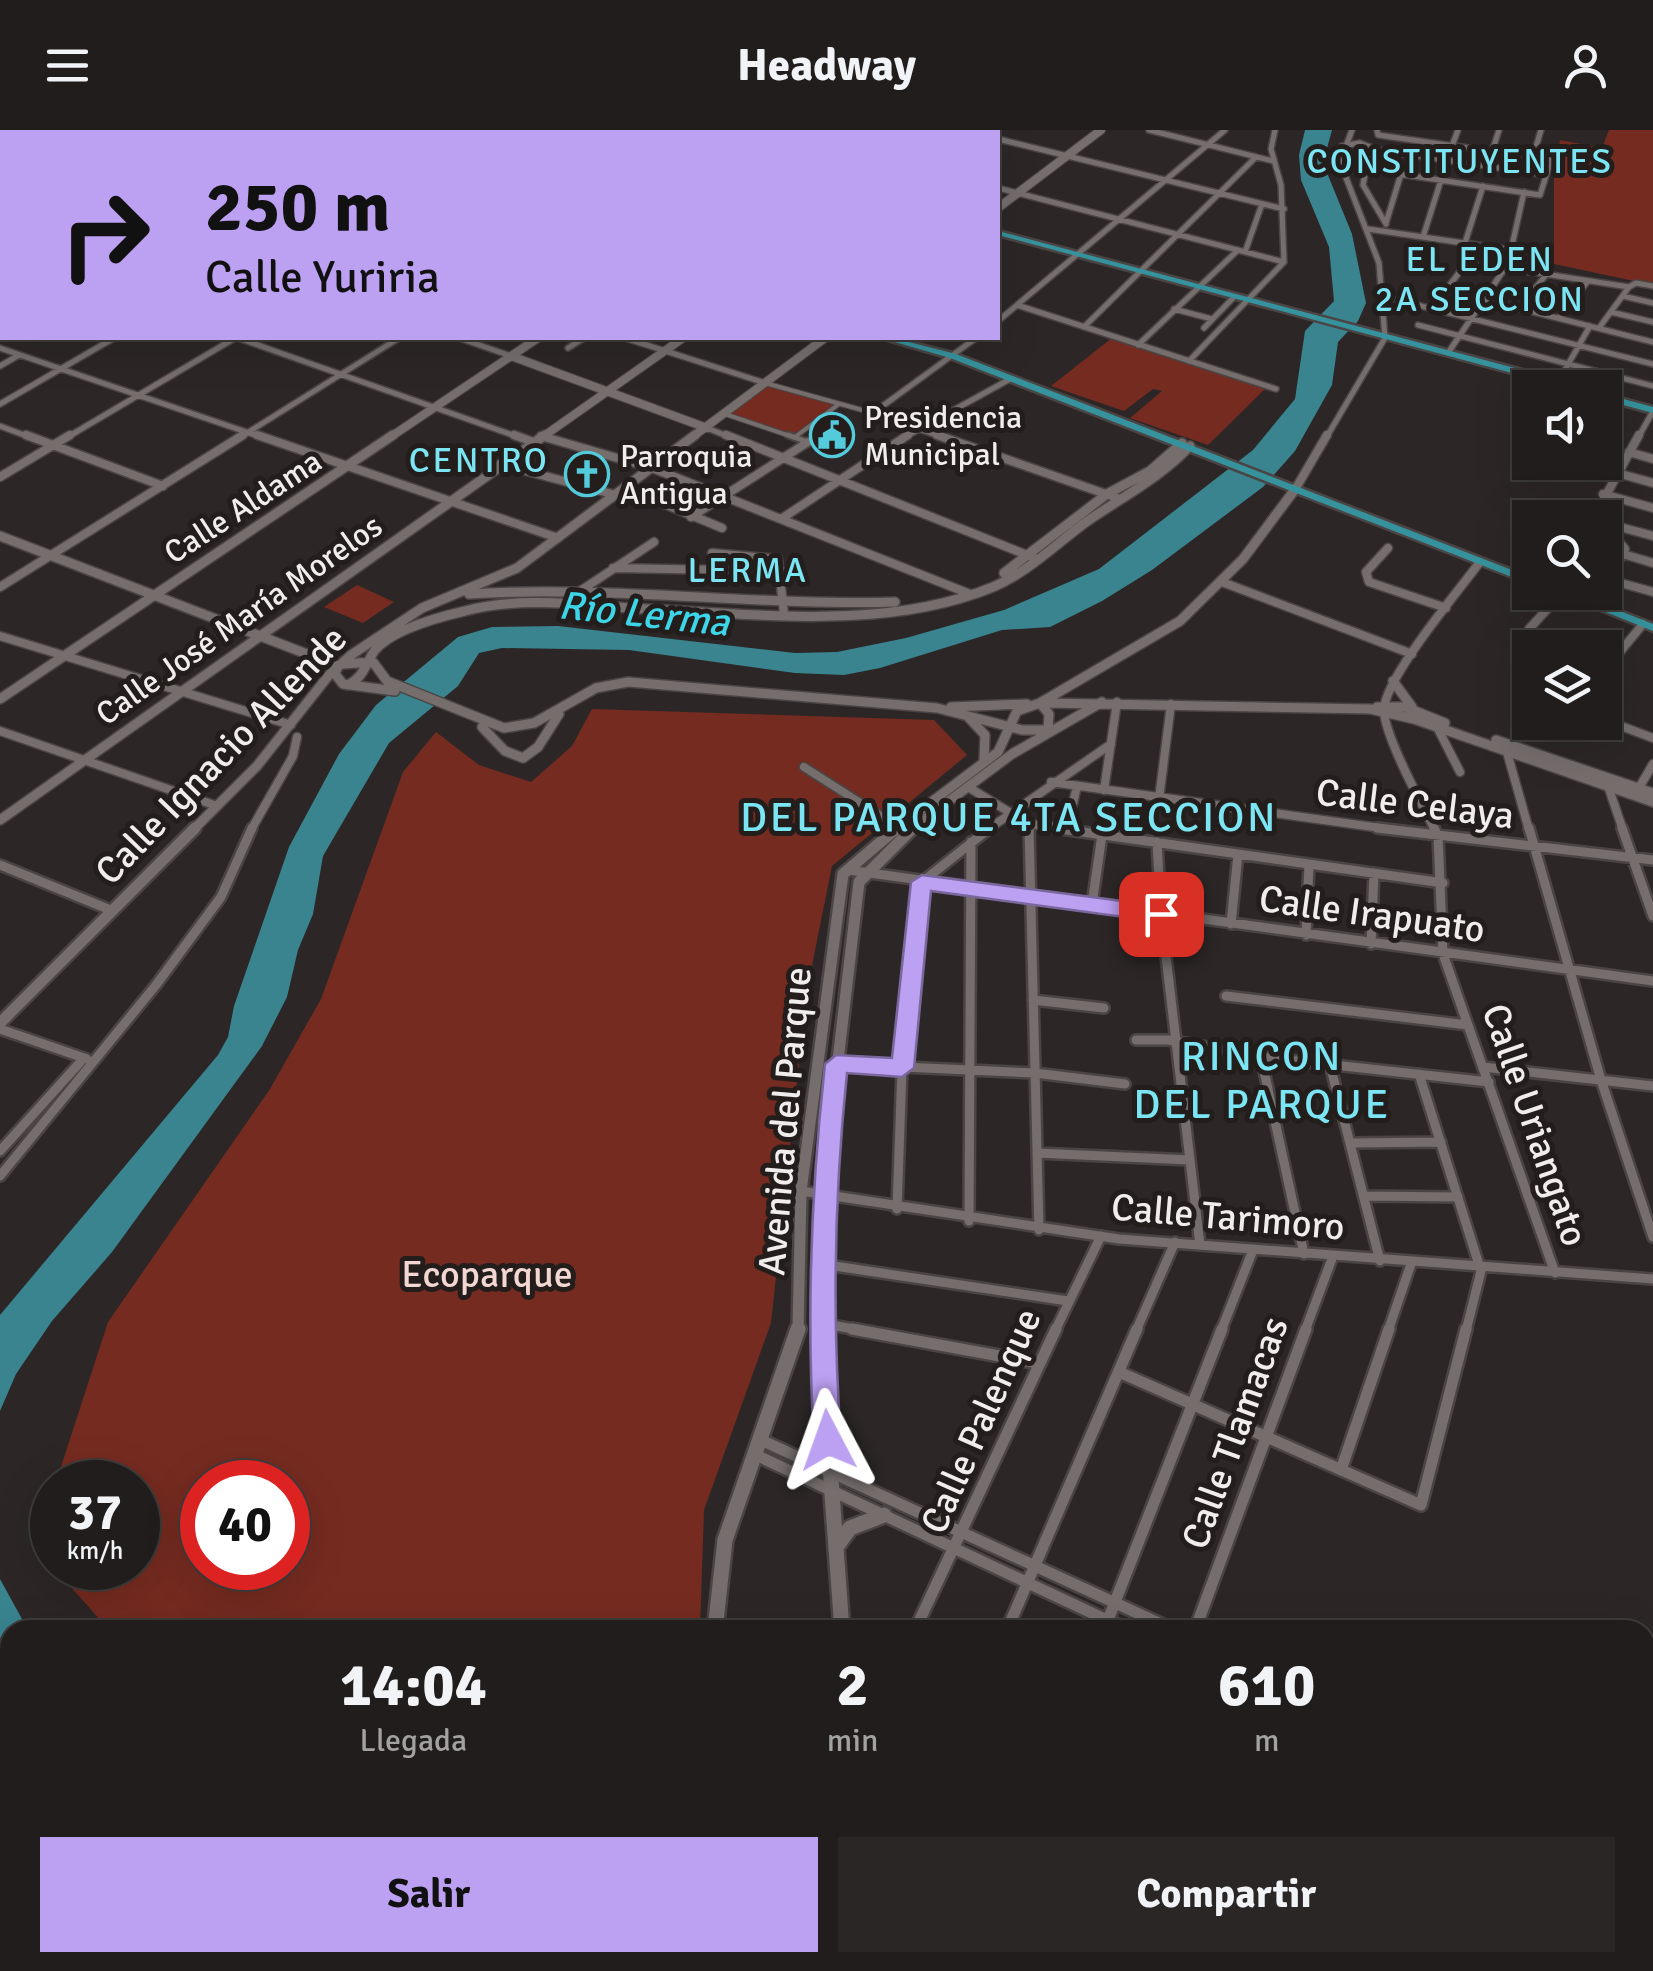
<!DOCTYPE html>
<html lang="es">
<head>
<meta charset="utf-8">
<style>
	body { margin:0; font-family:Signika,sans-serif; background:#292625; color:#f1f3f6; height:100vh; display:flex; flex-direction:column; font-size:38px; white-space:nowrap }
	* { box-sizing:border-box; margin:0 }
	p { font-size:32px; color:#a2a2a3 }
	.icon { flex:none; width:55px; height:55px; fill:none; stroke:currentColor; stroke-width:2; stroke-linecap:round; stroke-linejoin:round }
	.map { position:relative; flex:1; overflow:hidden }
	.side { position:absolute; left:0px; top:1490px; width:1655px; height:352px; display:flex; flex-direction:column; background:#211d1c; border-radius:30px 30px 0 0; box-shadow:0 10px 40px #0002,0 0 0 2px #3e3b3b }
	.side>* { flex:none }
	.hud { position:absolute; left:0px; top:0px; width:1000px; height:210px; box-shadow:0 10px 40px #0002,0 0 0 2px #3e3b3b; background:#bca0f2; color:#111; overflow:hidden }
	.tools { position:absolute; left:1512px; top:240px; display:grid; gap:20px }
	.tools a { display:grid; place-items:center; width:110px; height:110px; border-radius:0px; background:#211d1c; box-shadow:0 10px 40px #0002,0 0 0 2px #3e3b3b; font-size:50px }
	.speed { position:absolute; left:30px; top:1330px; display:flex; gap:20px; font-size:50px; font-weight:700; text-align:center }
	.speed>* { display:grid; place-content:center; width:130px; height:130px; border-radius:50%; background:#211d1c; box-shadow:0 10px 40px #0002,0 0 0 2px #3e3b3b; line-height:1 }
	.speed small { font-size:25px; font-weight:400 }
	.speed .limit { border:15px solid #d22; background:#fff; color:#111 }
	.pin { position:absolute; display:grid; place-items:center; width:85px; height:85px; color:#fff; margin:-42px; border-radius:20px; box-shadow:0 5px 15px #0006 }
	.me { position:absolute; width:110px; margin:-55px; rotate:356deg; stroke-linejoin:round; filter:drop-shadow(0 0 8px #0008) }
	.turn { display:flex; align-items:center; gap:35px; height:210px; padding:0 40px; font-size:45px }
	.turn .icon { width:130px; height:130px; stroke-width:2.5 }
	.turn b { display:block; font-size:70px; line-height:85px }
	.eta { display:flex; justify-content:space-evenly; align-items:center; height:170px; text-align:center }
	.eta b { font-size:60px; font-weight:700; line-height:70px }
	.action { display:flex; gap:20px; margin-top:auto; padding:20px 40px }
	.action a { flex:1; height:115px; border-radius:0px; background:#bca0f2; color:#111; font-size:40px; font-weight:700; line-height:115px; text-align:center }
	.action a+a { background:#292625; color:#f1f3f6 }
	header { display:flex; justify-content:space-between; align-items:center; height:130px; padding:0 40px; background:#211d1c; font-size:45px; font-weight:700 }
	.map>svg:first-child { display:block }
	.green { fill:#752b20; fill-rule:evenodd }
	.water { fill:#39848f }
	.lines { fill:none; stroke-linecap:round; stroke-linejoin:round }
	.pedestrian-far1-casing { stroke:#4a4544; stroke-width:6 }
	.pedestrian-casing { stroke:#4a4544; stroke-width:9 }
	.minor-far3-casing { stroke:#4a4544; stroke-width:8 }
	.minor-far2-casing { stroke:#4a4544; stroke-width:11 }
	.minor-far1-casing { stroke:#4a4544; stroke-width:14 }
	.minor-casing { stroke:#4a4544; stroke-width:16 }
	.tertiary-far3-casing { stroke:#4a4544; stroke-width:10 }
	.tertiary-far2-casing { stroke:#4a4544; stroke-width:12 }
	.tertiary-far1-casing { stroke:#4a4544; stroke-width:16 }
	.tertiary-casing { stroke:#4a4544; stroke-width:20 }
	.primary-casing { stroke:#4a4544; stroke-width:5 }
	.pedestrian-far1 { stroke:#756e6d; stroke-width:4 }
	.pedestrian { stroke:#756e6d; stroke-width:5 }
	.minor-far3 { stroke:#756e6d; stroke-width:5 }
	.minor-far2 { stroke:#756e6d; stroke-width:8 }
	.minor-far1 { stroke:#756e6d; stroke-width:9 }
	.minor { stroke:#756e6d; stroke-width:11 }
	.tertiary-far3 { stroke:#756e6d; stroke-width:8 }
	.tertiary-far2 { stroke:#756e6d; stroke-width:9 }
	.tertiary-far1 { stroke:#756e6d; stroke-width:11 }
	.tertiary { stroke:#756e6d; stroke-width:15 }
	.primary { fill:#36929c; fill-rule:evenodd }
	.rail-casing { stroke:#c0bdbc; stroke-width:5 }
	.rail { stroke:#231d1c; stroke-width:2.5; stroke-dasharray:8; stroke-linecap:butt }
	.route { fill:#bca0f2; stroke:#7a689d; stroke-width:2.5 }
	.labels { text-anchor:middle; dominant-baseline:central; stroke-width:10; stroke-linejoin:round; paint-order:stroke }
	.far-poi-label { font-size:32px; fill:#f0edec; stroke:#231d1c; text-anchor:start }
	.far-street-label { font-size:32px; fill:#f0edec; stroke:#231d1c }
	.far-quarter-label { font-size:35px; letter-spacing:2.5px; fill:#7ce5f4; stroke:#231d1c }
	.street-label { font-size:38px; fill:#f0edec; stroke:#231d1c }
	.park-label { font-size:38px; fill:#f2d7d2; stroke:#231d1c }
	.water-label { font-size:40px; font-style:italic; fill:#3dd5e8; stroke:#231d1c }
	.quarter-label { font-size:42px; letter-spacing:2.5px; fill:#7ce5f4; stroke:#231d1c }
</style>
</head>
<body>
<header><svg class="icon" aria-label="menu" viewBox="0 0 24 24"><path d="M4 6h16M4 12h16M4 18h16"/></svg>Headway<svg class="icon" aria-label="person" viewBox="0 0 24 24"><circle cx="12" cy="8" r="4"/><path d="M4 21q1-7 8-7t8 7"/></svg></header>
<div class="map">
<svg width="1653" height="1841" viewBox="0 0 1653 1841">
	<rect width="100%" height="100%" fill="#2c2726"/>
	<path class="green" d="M1609,0H1653V155L1554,134V49L1560,10L1602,18Z
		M1112,208L1265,259L1208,315L1130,288L1162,261L1153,259L1124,281L1051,256Z
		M767,255L837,275L794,306L727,286Z
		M357,455L394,472L363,493L324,477Z
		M592,579L934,590L967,625L832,736L807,860L771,1193L704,1380L700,1500H109L56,1440L138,1438V1352H56L108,1192L270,959L321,869L403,642L436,602L479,635L531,652L572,616ZM202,1352H288V1438H202Z"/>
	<path class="water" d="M1305,0H1332L1323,33L1352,104L1366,173L1358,191L1338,212L1332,255L1295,321L1263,357L1152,440L1102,471L1050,497L1002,500L880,538L844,545L795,543L629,520L502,518L479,523L458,556L389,613L323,726L313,784L298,820L287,867L262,916L112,1122L52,1191L16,1244L0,1281V1185L218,925L228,907L234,876L289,717L339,624L376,575L458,507L492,497L558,496L795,523L837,522L906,508L1004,480L1099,439L1253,320L1295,269L1305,201L1334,171L1329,117L1301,50L1299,25Z
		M0,1449L28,1500H10V1587L0,1570Z
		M833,1833L844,1841H652L624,1833Z"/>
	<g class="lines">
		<defs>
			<path id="pedestrian-far1" d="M765,253L873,283
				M725,284L796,308
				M795,307L839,274"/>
			<path id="pedestrian" d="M788,305L808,312"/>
			<path id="minor-far3" d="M95,0L103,2
				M322,0L330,2
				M446,0L454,2
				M783,0L792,2
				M962,0L972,2
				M1149,0L1273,31
				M209,2L214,0
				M243,2L248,0
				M348,2L353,0
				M399,2L404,0
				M477,2L482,0
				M998,9L1284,79
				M1342,16L1360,13L1378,20L1546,45
				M1452,16L1458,0
				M1492,22L1499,0
				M1533,27L1541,0
				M1353,29L1366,39L1363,55L1386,94
				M1340,32L1382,25
				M1366,39L1540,65L1551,30L1378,5L1377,0
				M998,58L1284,132
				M1386,93L1401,44
				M1368,99L1532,123L1529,142
				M1423,107L1441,50
				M1465,113L1483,56
				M1511,120L1524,62
				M1245,122L1262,74
				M1653,156L1636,153L1629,157L1467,132L1446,160L1653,212
				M1381,166L1653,234
				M1623,166L1653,173
				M1017,175L1276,259
				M1519,178L1546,145
				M1174,179L1212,189
				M1611,182L1653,192
				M1559,188L1588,151
				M998,191L1225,0
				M1418,195L1653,256
				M1084,197L1256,27
				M1204,198L1234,167
				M1599,198L1629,157
				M238,208L521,308
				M459,208L511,226
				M625,208L765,253
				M1138,215L1238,120
				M0,218L264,308
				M568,218L584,208
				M1448,223L1505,138
				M1189,231L1284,132L1281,55L1271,19L1275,0
				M0,236L19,225
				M1558,252L1590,196
				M0,274L114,208
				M873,283L945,308
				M873,283L976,208
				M0,296L32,308
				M707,298L732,308
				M541,306L548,308
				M66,308L235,208
				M239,308L399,208
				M903,308L1010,249
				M1326,308L1385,208L1379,133L1340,32L1352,0
				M1638,308L1653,281"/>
			<path id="minor-far2" d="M26,305L163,356
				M257,305L558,408
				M514,305L533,312
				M726,305L1037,429
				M937,305L1120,369
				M541,306L652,338L970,464
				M1629,322L1653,329
				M500,334L616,365
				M1617,343L1653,353
				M0,347L70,305
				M626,358L722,398
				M1296,358L1327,305
				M1603,364L1653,378
				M691,387L808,312
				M1601,388L1598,380L1639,305
				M781,389L908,305
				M1605,393L1653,406
				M1605,395L1625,419L1605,458
				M1388,418L1366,442L1369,452L1446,478
				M712,423L778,429L784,484
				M1623,424L1653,433
				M613,438L782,441
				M1610,450L1653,462
				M1222,452L1412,524
				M0,457L243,305
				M577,463L654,412
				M1529,499L1562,463
				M0,506L291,595
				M1605,540L1643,494
				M1605,590L1653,608
				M1437,597L1460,642
				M0,601L217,676
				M1505,615L1529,700
				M804,637L898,697
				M1051,652L1395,700
				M1608,656L1623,700
				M968,657L1029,694L1071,700
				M1104,660L1117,572
				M1636,663L1653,634
				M1159,669L1171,574
				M1029,694V700
				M251,700L293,626L297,607
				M987,700L1111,614
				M1067,700L1077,656
				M1435,700C1422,675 1384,605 1384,580C1384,549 1459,460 1480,432"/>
			<path id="minor-far1" d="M1029,698L1039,1100
				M1054,698L1443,753
				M1377,698L1653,730
				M1434,698L1438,706L1443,824L1555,1143
				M1529,698L1601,950L1653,1107
				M1622,698L1653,786
				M1157,712L1161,784L1200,1115
				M0,735L113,781
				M848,740L1653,851
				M1092,774L1102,705
				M1231,794L1238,724
				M1306,805L1309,734
				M1371,814L1374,743
				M1226,866L1468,895
				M1033,870L1104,878
				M0,899L87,929
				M1136,910H1168L1261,927L1489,952
				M1261,927L1304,1124
				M837,934L1035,943L1125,954
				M1330,935L1380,1131
				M1483,937L1653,956
				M1419,944L1481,1141L1466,1201
				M1350,1013L1441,1012
				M0,1021L84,928
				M1037,1023L1190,1030
				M0,1046L156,855L221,767L252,698
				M801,1061L1119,1109L1653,1149
				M1364,1066L1458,1067
				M897,1079L902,938L922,752L990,698
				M969,1091L971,712
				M821,1134L1068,1171
				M820,1193L865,1201
				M1055,1201L1101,1106
				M1136,1201L1175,1112
				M1221,1201L1253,1120
				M1305,1201L1333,1126
				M1388,1201L1411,1134"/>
			<path id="minor" d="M852,1199L1038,1233
				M1119,1242L1421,1375L1466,1199
				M761,1310L1174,1500
				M756,1325L1128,1500
				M1341,1340L1389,1199
				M915,1500L1056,1199
				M1007,1500L1137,1199
				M1104,1500L1222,1199
				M1195,1500L1306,1199
				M0,1791L10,1775"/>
			<path id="tertiary-far3" d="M848,2L852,0
				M998,78L1101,0
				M511,226L707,298
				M389,308L538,208
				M541,308L683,208
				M691,308L825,208"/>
			<path id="tertiary-far2" d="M0,406L338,536
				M1004,443L1107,364L1150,341L1182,313
				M469,464C611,455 753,476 895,472
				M343,534L373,532L387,551L504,598L534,593L596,558L628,552L937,578L1022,600H1048L1049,584L1040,573
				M338,536L335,544L343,554L395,561
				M1393,551L1412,577
				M348,555C365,546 365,534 375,520C393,499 439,487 465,481C523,465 588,476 647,479C759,484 886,501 993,457C1028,442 1056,414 1086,392C1122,367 1160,348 1190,316
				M0,569L393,305
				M1046,573L1370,579L1414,589L1653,672
				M951,577L1027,574
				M1377,577H1405L1445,593
				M969,588L985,605L984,631
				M482,597L505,621L523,628L538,617L559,584
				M1496,610L1653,663
				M0,690L545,305
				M193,700L257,636L329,545L351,525L422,478L517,438L695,305
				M894,700L998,622L1017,581L1040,573L1180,491L1243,429L1296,358
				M910,700L1012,624L1102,572"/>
			<path id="tertiary-far1" d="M0,893L195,698
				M798,1201L801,1061L843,744L897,698
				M820,1201L822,1066L859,752L913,698"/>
			<path id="tertiary" d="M820,1199L842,1500
				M836,1417L850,1398L884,1385
				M715,1500L725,1410L798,1199
				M0,1699L10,1714
				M131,1832L144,1841
				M978,1832L994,1841
				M1029,1832L1045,1841"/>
			<path id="primary" d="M99,0H110L106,2H98Z
				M121,0H132L128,2H120Z
				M0,58H2V63H0Z
				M998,101L1583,256L1584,258H1568L998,105Z
				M881,208H893L956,224L1530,447V454L950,228Z
				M1605,264L1653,277V283L1605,270Z
				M1556,462H1572L1653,494V501Z"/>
		</defs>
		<use href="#pedestrian-far1" class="pedestrian-far1-casing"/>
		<use href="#pedestrian" class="pedestrian-casing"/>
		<use href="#minor-far3" class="minor-far3-casing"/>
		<use href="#minor-far2" class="minor-far2-casing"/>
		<use href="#minor-far1" class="minor-far1-casing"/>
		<use href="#minor" class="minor-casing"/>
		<use href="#tertiary-far3" class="tertiary-far3-casing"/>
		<use href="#tertiary-far2" class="tertiary-far2-casing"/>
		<use href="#tertiary-far1" class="tertiary-far1-casing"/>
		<use href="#tertiary" class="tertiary-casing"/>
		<use href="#primary" class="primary-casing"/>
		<use href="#pedestrian-far1" class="pedestrian-far1"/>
		<use href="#pedestrian" class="pedestrian"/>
		<use href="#minor-far3" class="minor-far3"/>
		<use href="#minor-far2" class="minor-far2"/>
		<use href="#minor-far1" class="minor-far1"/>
		<use href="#minor" class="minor"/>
		<use href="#tertiary-far3" class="tertiary-far3"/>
		<use href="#tertiary-far2" class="tertiary-far2"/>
		<use href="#tertiary-far1" class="tertiary-far1"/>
		<use href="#tertiary" class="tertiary"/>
		<use href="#primary" class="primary"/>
		<defs>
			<path id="rail" d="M360,2L365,0"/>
		</defs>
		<use href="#rail" class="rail-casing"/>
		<use href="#rail" class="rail"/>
	</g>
	<path class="route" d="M922,745L1161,776L1171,784L1161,792L931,761L914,938L902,947L847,943C834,1067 832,1186 841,1310L837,1319L828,1323L818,1319L814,1310C806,1183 811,1061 825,934L836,925L892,928L911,752Z"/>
	<defs>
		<symbol id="civic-ring" viewBox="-11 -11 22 22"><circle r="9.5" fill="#231d1c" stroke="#53cbdb" stroke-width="1.5"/><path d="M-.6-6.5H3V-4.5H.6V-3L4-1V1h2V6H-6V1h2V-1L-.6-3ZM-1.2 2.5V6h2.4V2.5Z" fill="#53cbdb"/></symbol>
		<symbol id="church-ring" viewBox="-11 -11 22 22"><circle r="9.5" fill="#231d1c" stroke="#53cbdb" stroke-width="1.5"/><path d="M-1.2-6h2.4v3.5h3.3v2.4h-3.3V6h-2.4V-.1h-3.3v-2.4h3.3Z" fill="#53cbdb"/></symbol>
	</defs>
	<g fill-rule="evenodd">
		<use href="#civic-ring" x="807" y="280" width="50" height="50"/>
		<use href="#church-ring" x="562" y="319" width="50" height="50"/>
	</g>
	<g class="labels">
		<g class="far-poi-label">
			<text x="864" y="287">Presidencia<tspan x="864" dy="37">Municipal</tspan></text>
			<text x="620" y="326">Parroquia<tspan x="620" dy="37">Antigua</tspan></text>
		</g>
		<g class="far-street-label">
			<text transform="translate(243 377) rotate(-33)">Calle Aldama</text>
			<text transform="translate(239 490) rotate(-35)">Calle José María Morelos</text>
		</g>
		<g class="far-quarter-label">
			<text x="1460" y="31">CONSTITUYENTES</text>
			<text x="1480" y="129">EL EDEN<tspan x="1480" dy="40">2A SECCION</tspan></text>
			<text x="479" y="330">CENTRO</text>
			<text x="748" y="440">LERMA</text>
		</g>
		<g class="street-label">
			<text transform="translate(221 625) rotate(-46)">Calle Ignacio Allende</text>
			<text transform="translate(1415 674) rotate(7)">Calle Celaya</text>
			<text transform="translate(1372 784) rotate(8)">Calle Irapuato</text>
			<text transform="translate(785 991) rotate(-85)">Avenida del Parque</text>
			<text transform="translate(1535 995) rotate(71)">Calle Uriangato</text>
			<text transform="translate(1228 1087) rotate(5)">Calle Tarimoro</text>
			<text transform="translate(981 1291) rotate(-66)">Calle Palenque</text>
			<text transform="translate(1235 1303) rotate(-70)">Calle Tlamacas</text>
		</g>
		<g class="park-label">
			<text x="487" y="1144">Ecoparque</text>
		</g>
		<g class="water-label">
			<text transform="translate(644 484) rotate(6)">Río Lerma</text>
		</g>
		<g class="quarter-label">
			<text x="1009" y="687">DEL PARQUE 4TA SECCION</text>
			<text x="1262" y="926">RINCON<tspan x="1262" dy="48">DEL PARQUE</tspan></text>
		</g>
	</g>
</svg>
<div class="tools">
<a><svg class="icon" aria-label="sound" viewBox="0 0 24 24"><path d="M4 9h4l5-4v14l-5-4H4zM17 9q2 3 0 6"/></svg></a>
<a><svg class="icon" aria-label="search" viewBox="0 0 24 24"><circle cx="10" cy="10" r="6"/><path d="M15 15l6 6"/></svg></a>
<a><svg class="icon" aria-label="layers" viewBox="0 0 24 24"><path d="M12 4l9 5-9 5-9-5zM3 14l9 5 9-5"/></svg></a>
</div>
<div class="speed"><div>37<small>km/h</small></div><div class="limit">40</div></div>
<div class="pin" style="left:1161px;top:784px;background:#d93025"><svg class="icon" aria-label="arrive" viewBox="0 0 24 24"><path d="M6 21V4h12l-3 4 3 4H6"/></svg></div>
<svg class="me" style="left:828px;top:1310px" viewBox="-20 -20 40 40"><path d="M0-17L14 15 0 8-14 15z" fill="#bca0f2" stroke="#fff" stroke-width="4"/></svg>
<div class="hud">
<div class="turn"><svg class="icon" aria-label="right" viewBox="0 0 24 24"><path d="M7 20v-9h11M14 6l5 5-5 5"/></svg><div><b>250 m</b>Calle Yuriria</div></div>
</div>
<section class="side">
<div class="eta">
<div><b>14:04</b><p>Llegada</p></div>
<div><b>2</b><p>min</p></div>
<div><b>610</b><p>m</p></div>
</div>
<div class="action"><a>Salir</a><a>Compartir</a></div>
</section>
</div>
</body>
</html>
